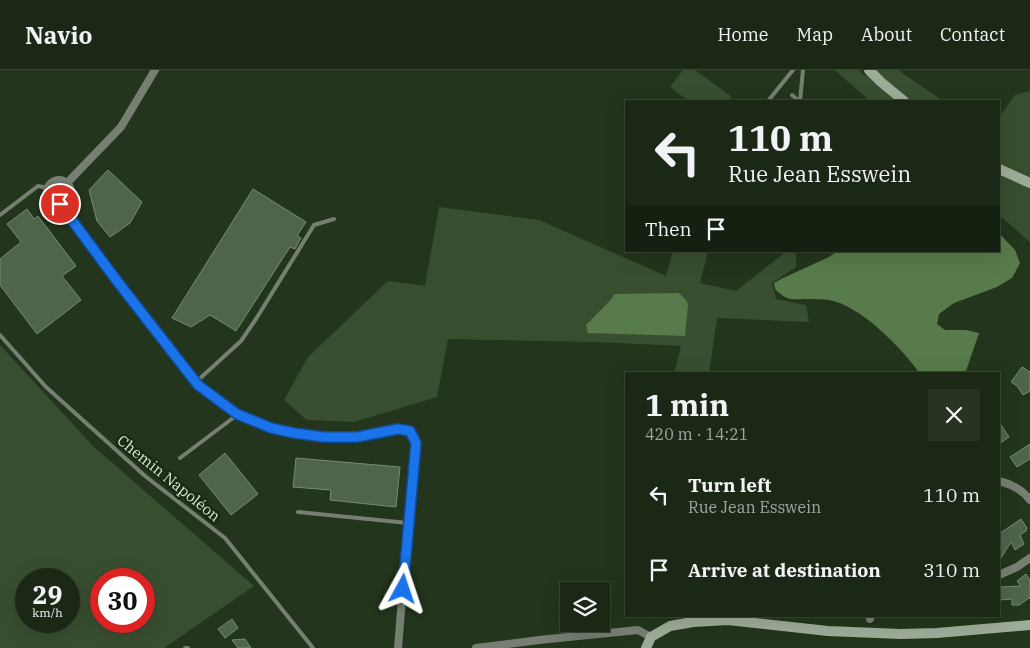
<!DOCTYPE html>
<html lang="en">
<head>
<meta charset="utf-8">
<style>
	body { margin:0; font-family:"IBM Plex Serif",serif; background:#273422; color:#f1f3f6; height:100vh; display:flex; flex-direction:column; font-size:19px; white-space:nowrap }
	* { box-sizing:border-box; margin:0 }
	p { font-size:16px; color:#9fa6a0 }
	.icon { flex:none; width:28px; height:28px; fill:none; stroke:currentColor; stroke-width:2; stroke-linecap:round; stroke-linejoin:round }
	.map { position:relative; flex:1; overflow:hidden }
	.side { position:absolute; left:625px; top:302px; width:375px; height:245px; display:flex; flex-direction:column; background:#1a2815; border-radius:0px; box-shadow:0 5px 20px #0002,0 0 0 1px #384434 }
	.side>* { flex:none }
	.hud { position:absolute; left:625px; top:30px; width:375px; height:152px; border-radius:0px; box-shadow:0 5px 20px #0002,0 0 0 1px #384434; background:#1a2815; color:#f1f3f6; overflow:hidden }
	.tools { position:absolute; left:560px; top:512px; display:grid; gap:10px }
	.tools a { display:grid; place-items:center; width:50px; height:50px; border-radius:0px; background:#1a2815; box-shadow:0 5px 20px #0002,0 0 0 1px #384434; font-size:25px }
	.speed { position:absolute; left:15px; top:498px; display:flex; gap:10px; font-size:25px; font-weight:700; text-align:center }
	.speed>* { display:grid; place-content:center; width:65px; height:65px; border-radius:50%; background:#1a2815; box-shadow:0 5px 20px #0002,0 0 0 1px #384434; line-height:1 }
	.speed small { font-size:12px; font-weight:400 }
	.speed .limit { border:8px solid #d22; background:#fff; color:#111 }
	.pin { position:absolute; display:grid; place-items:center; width:42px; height:42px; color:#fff; margin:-21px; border:2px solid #fff; border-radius:50%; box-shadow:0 1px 5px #0007 }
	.me { position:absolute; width:55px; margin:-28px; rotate:5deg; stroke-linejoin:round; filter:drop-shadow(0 0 4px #0008) }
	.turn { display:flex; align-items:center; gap:18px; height:105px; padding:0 20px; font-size:22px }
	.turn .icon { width:65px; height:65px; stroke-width:2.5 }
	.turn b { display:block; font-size:35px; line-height:42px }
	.then { display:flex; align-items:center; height:48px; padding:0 20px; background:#0003; gap:10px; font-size:19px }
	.round { display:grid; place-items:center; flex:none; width:52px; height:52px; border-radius:0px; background:#273422 }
	.overview { display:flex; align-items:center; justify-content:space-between; height:85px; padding:0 20px }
	h1 { font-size:30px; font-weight:700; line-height:38px }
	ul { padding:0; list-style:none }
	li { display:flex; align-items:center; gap:15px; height:75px; padding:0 20px }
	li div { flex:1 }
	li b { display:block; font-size:19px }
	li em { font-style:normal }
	header { display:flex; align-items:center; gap:30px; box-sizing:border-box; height:70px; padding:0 25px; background:#1a2815; border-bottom:1px solid #384434 }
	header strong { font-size:24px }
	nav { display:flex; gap:28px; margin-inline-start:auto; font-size:18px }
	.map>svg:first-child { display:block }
	.green { fill:#384f2f; fill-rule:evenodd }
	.water { fill:#577b4a }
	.building { fill:#506449; stroke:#778c6f }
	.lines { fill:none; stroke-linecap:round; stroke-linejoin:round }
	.lane { stroke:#767f72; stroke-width:4 }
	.street { stroke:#767f72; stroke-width:8 }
	.secondary { stroke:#9dac98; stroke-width:10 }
	.route-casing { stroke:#114b97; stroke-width:12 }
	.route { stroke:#1a73e8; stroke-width:9 }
	.labels { text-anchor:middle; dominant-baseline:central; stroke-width:5; stroke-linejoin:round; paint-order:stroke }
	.street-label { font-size:15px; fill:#dde9d9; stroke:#192b12 }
</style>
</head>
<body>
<header>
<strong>Navio</strong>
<nav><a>Home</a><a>Map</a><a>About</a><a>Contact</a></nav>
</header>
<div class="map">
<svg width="1030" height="578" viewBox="0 0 1030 578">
	<rect width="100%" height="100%" fill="#23351c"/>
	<path class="green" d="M683,0H695L732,27L729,31H689L670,17Z
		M835,0H858L865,6L868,0H898L943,31H870Z
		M1030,21V172L999,145V48L1015,25Z
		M439,137L539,150L666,206L673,181H708L700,213L736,221L787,181H796V197L772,213L776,229L806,235L809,252L717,248L709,304H674L681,276L596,272L448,269L437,327L354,352L307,350L284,330L308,287L388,211L425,216Z
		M0,275L94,377L254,516L164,578H0ZM26,509H69V551H26ZM101,509H144V551H101Z"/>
	<path class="water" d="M999,163L1015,180L1020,193L1012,208L997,217L954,233L939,244L937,254L945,260H966L979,263L965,304H920C903,279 860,235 829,230C822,229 814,229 806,229C802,229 796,230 791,229C785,228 780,224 775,219L774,213L781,209L829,187L837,181H999Z
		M679,223L687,231L688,235L685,266L588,263L586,255L609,232L615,224Z"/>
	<path class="building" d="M108,100L142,132L130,153L110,167L97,151L89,120Z
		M253,119L306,152L297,166L301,168L295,179L290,177L236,261L210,245L191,257L172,248Z
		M27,139L34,149L38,146L76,196L62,206L81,230L37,264L0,215V189L21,172L7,154Z
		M1022,297L1030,302V321L1023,325L1017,316L1011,312Z
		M999,352L1009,367L999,374Z
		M1030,374V389L1017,397L1010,387Z
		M225,383L258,424L231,445L199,405Z
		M296,388L400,397L396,437L330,430L331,420L293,417Z
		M1021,449L1027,458L1026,461L1020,465L1024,474L1015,480L1011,472L999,491V464Z
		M1026,504L1030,510V529L1029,528L1019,535H1012V529L999,530V517L1021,516L1017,511Z
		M232,549L238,558L225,568L218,559Z
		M245,569L251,578H238L232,570Z"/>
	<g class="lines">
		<path class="lane" d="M792,25L799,31
			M768,31L793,0
			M800,31L803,0
			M0,145L38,116L48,118
			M0,265L46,317L145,406L225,468L313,578
			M196,312L241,271L256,249L314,155L334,149
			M180,388L237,345
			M298,442L408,453
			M185,578H188"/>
		<path class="street" d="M47 122a12 12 0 1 1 24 0a12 12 0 1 1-24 0Z
			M67,113L121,57L155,0
			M61,134L117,211L198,315L237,345L271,358L294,363L325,367H357L399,359L410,361L416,373L408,453L398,578
			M999,411C1011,414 1022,419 1030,430
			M999,505L1017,497L1030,488
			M870,549L871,546
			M476,578L539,570L638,560L651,567"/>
		<path class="secondary" d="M869,0L881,12L904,31
			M999,99L1030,113
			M646,578L651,567L670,556L693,552L728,550L828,561L901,564L937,563L1030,555"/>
	</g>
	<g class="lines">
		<defs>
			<path id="route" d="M60,134L117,211L198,315L237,344L271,358L294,363L324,367H357L398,359L410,361L416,373L403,519"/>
		</defs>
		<use href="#route" class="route-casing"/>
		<use href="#route" class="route"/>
	</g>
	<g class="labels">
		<g class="street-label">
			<text transform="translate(169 408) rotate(39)">Chemin Napoléon</text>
		</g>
	</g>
</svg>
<div class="tools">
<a><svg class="icon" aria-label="layers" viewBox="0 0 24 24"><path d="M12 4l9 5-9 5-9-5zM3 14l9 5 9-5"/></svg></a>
</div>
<div class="speed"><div>29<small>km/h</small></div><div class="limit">30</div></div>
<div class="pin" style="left:60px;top:134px;background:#d93025"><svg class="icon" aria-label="arrive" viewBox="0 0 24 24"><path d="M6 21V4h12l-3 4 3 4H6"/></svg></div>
<svg class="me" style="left:403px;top:519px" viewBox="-20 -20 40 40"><path d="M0-17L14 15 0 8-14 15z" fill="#1a73e8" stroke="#fff" stroke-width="4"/></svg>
<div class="hud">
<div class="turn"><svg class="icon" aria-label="left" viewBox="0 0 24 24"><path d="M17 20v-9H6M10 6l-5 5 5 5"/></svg><div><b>110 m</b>Rue Jean Esswein</div></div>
<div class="then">Then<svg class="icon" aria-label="arrive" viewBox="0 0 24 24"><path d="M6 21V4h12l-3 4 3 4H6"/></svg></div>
</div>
<section class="side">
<div class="overview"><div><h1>1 min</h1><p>420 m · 14:21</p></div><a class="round"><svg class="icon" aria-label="close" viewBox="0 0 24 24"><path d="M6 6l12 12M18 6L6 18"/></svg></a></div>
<ul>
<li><svg class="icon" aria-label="left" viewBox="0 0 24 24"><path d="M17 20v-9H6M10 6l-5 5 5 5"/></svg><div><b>Turn left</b><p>Rue Jean Esswein</p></div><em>110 m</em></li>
<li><svg class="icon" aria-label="arrive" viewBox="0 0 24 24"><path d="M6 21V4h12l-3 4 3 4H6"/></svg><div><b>Arrive at destination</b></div><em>310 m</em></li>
</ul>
</section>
</div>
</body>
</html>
